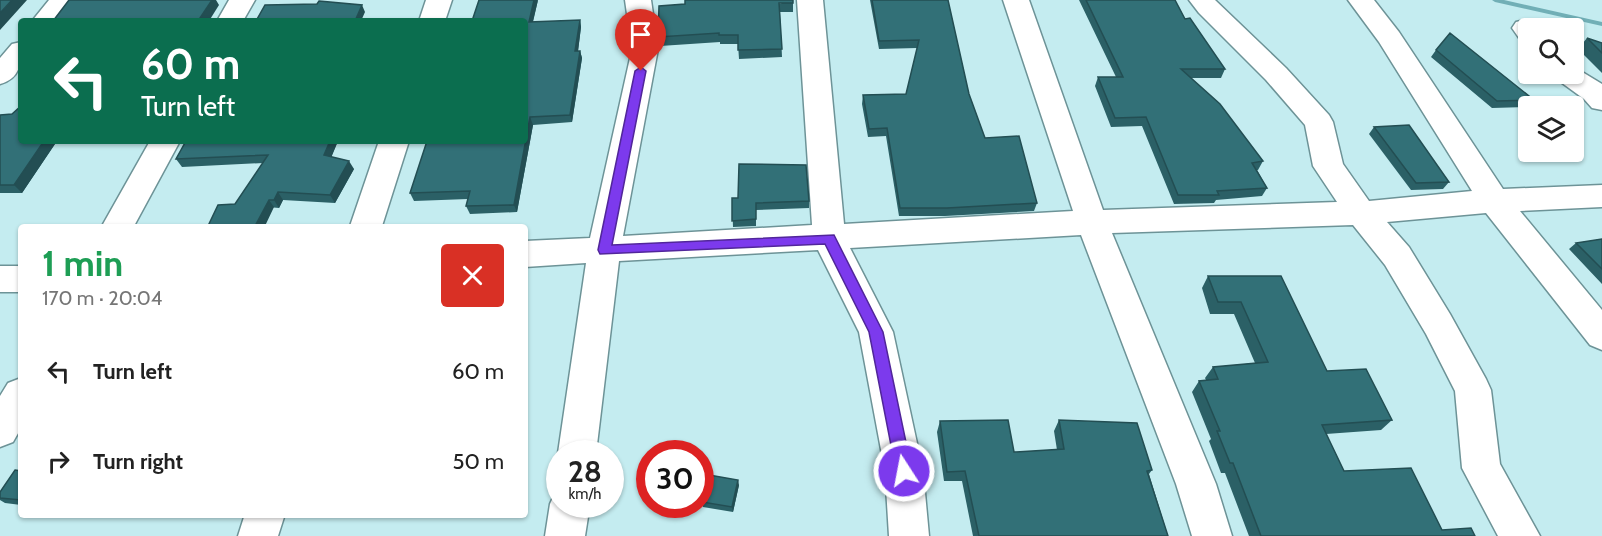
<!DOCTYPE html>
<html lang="en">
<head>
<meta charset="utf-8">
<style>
	body { margin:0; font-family:Cabin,sans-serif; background:#f2f2f2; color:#222; height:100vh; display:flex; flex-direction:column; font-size:22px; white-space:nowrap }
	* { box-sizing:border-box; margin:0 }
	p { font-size:20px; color:#767676 }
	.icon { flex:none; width:33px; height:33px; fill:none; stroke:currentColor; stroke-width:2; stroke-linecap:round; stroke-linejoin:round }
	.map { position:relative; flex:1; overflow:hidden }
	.side { position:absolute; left:18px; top:224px; width:510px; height:294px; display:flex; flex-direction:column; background:#fff; border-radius:6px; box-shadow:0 2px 4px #0004 }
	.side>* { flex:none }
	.guide { position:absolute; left:18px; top:18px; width:510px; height:126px; border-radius:6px; box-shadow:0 2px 4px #0004; background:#0b6e4f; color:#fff; overflow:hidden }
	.tools { position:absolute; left:1518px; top:18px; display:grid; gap:12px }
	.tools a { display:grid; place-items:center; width:66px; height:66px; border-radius:6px; background:#fff; box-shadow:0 2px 4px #0004; font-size:30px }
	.speed { position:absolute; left:546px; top:440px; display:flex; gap:12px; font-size:30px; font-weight:700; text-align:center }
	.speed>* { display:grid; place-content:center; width:78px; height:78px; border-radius:50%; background:#fff; box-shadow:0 2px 4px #0004; line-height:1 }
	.speed small { font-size:15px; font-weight:400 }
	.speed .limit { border:9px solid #d22; background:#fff; color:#111 }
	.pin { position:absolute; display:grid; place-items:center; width:51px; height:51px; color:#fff; margin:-62px -26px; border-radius:50% 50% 50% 0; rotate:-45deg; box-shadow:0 0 6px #0007 }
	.pin .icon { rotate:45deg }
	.me { position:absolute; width:66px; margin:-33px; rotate:349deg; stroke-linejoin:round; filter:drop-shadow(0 0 4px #0008) }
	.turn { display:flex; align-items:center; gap:21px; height:126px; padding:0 24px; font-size:27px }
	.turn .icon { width:78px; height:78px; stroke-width:2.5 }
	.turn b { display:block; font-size:42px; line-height:51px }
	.round { display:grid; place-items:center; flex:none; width:63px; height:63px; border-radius:6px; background:#f2f2f2 }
	.overview { display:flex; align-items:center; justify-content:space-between; height:102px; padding:0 24px }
	h1 { font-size:36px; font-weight:700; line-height:45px; color:#1e9e55 }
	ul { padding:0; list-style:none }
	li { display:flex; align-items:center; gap:18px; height:90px; padding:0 24px }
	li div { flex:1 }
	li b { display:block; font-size:22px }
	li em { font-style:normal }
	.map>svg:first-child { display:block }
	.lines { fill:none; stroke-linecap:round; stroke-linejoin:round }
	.stream { fill:#71afb6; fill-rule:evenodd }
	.minor-casing { stroke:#6d9397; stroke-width:3 }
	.minor { fill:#fff; fill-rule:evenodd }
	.wall { fill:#2b6066 }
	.shaded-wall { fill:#234e53 }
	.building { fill:#327077; stroke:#234e53; stroke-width:1.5 }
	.route { fill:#7c3aed; stroke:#51269a; stroke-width:1.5 }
</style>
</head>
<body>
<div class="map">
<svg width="1602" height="536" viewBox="0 0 1602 536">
	<rect width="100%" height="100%" fill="#c4ecf0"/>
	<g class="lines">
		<path class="stream" d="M1492,0H1504L1602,22V26L1495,2Z"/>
		<defs>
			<path id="minor" d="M49,0H75L58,21H32Z
				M229,0H255L243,21H217Z
				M426,0H452L445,21H419Z
				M625,0H651L658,49L623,236L812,225L797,0H823L844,224L1073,211L1003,0H1029L1103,210L1337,202L1313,166L1305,125L1266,80L1199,13L1189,0H1215L1286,68L1329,115L1333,122L1343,164L1369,201L1472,191L1379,42L1348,0H1374L1399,32L1503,189L1602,185V207L1520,211L1602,310V350L1590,345L1486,213L1387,222L1409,247L1450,314L1486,379L1491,390L1500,464L1540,536H1498L1462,468L1455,391L1426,334L1385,265L1353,225L1112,233L1216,484L1232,536H1192L1176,484L1081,235L850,248L893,332L923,471L929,536H889L885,471L859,332L818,250L619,261L596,453H560V457L558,453L586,263L525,267V241L590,238L632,49Z
				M1525,20L1534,22L1539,28H1528V40L1519,38L1512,28L1516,22Z
				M21,42C21,61 22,78 0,84V58L12,44Z
				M1574,67L1602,84V110L1592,108L1584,99L1558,80L1554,74H1574Z
				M150,141H180L134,226H102Z
				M379,141H409L382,226H350Z
				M0,266H21V292H0Z
				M21,378V428L13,442L0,447V396L8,383Z
				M560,489V504H590L585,536H545L550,504L556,491Z
				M245,514H285L278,536H238Z"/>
		</defs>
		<use href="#minor" class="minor-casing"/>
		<use href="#minor" class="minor"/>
	</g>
	<path class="wall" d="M538,0L533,22L580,20L581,27L578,51H580L582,58L572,122L533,125L517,212L470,214L466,206L468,199L414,201L410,193L525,21Z
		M793,0V12H780L782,57L739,59L738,44H720V42L660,46L658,37Z
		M870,0H948L969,94L985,138L1037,203L1034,211L945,216H899L886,136L868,137L862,104L863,95L906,94L917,48L879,49Z
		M1079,0H1175L1185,19L1225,69L1221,78H1191L1263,161L1258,170H1257L1267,188L1262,196L1216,200L1214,203L1174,204L1142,126L1111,127L1095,86L1098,77H1116Z
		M1587,38L1602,43V73L1578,49Z
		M1436,50L1534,100L1528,107L1492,108L1431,57Z
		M12,114L21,141H57L22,193H0V115Z
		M1374,127L1449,182L1443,189L1411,190L1369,134Z
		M186,141H338L331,157L354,169L335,203L283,200L279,208L235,204L263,163L182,167L176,159Z
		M732,198L809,201V208L756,210V226L733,227Z
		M1602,239V284L1569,249L1576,243Z
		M1208,276L1327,371L1392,420L1381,430L1326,434L1344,471L1442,530L1475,536H1249L1225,473H1221L1209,441L1211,439L1192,392L1199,381L1206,380L1205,378L1213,367L1255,363L1234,314H1210L1202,288Z
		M1059,420L1152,470L1149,474L1168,536H973L962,481H944L937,432L940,421L1014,452L1057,450L1054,431Z
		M21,471V505L5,503L0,500V492Z
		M739,485L733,512L703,507L702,502Z"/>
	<path class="shaded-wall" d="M12,0H27L0,30V13Z
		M212,0H216L219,5L209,21H198Z
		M534,0H538L531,29L529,22Z
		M362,5L365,12L361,21H355Z
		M580,20L581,27L577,59L575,51Z
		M580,51L582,58L572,122L570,115Z
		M530,117L533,125L517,212L514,205Z
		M44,141H57L22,193L14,185Z
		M330,141H338L329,163L324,155Z
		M349,161L354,169L335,203L330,195Z
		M278,192L283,200L279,208L274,200Z
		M269,200L274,207L265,226H255Z
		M738,480L739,485L733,512L732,507Z"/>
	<path class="building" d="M0,0H12L0,13Z
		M69,0H212L198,21H53Z
		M479,0H534L529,22L580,20L575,51H580L570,115L530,117L514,205L466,206L470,191L410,193L427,141H525V21H472Z
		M685,0H793V3H779L782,49L738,50V35H719V33L658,37L659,6L685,4Z
		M872,0H948L969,94L985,138L1019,136L1037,203L947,208H900L887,128L869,129L863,95L906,94L919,40L879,41Z
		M1086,0H1175L1185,19L1190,18L1225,69H1181L1220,104L1263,161L1252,163L1267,188L1217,191L1219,195H1178L1146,117L1115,118L1098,77H1123Z
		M319,1L362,5L355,21H256L265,5L317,4Z
		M1450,33L1534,100L1497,101L1436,50Z
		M1587,38L1602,43V53Z
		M21,106V141H44L14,185H0V115L12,114Z
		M1409,125L1449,182L1416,183L1374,127Z
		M186,141H330L324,155L349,161L330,195L278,192L274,200H269L255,226H208L218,205L235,204L268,155L176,159Z
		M739,164L806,165L809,201L756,203V219L732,221V198H738Z
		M1602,239V269L1576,243Z
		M1208,276H1281L1327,371L1366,369L1392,420L1322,425L1344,471L1411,468L1442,530L1471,528L1475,536H1261L1233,463H1230L1217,431H1220L1199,381L1218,379L1213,367L1268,362L1241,302H1218Z
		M1008,420L1014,452L1064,449L1059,420L1137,423L1152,470L1147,471L1168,536H979L965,471L947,472L940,421Z
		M15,470L21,471V500L0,498V492Z
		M709,475L738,480L732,507L702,502Z"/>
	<path class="route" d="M641,67L646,71L612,245L834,235L883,332L912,471L910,477L904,479L898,477L896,471L869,332L825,244L600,254L598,250L635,71Z"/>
</svg>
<div class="tools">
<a><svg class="icon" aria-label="search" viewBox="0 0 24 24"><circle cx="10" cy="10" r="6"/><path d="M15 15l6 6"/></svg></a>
<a><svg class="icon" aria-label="layers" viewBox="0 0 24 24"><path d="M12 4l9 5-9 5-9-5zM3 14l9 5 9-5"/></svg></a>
</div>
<div class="speed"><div>28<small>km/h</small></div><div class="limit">30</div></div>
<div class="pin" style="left:641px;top:71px;background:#d93025"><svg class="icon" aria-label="arrive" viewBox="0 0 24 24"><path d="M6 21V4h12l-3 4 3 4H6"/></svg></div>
<svg class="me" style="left:904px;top:471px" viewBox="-20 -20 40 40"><circle r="17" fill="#7c3aed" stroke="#fff" stroke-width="3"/><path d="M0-11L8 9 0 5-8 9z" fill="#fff"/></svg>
<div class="guide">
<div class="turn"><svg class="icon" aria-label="left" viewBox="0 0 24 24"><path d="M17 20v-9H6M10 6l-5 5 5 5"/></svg><div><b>60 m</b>Turn left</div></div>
</div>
<section class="side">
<div class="overview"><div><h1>1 min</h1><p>170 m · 20:04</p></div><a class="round" style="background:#d93025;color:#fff"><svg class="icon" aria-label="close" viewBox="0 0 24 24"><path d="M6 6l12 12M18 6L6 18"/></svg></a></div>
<ul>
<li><svg class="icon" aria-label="left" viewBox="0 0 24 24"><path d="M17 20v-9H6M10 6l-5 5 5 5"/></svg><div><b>Turn left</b></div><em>60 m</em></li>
<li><svg class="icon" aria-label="right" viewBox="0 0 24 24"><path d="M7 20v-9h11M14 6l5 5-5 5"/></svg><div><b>Turn right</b></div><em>50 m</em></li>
</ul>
</section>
</div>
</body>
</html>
